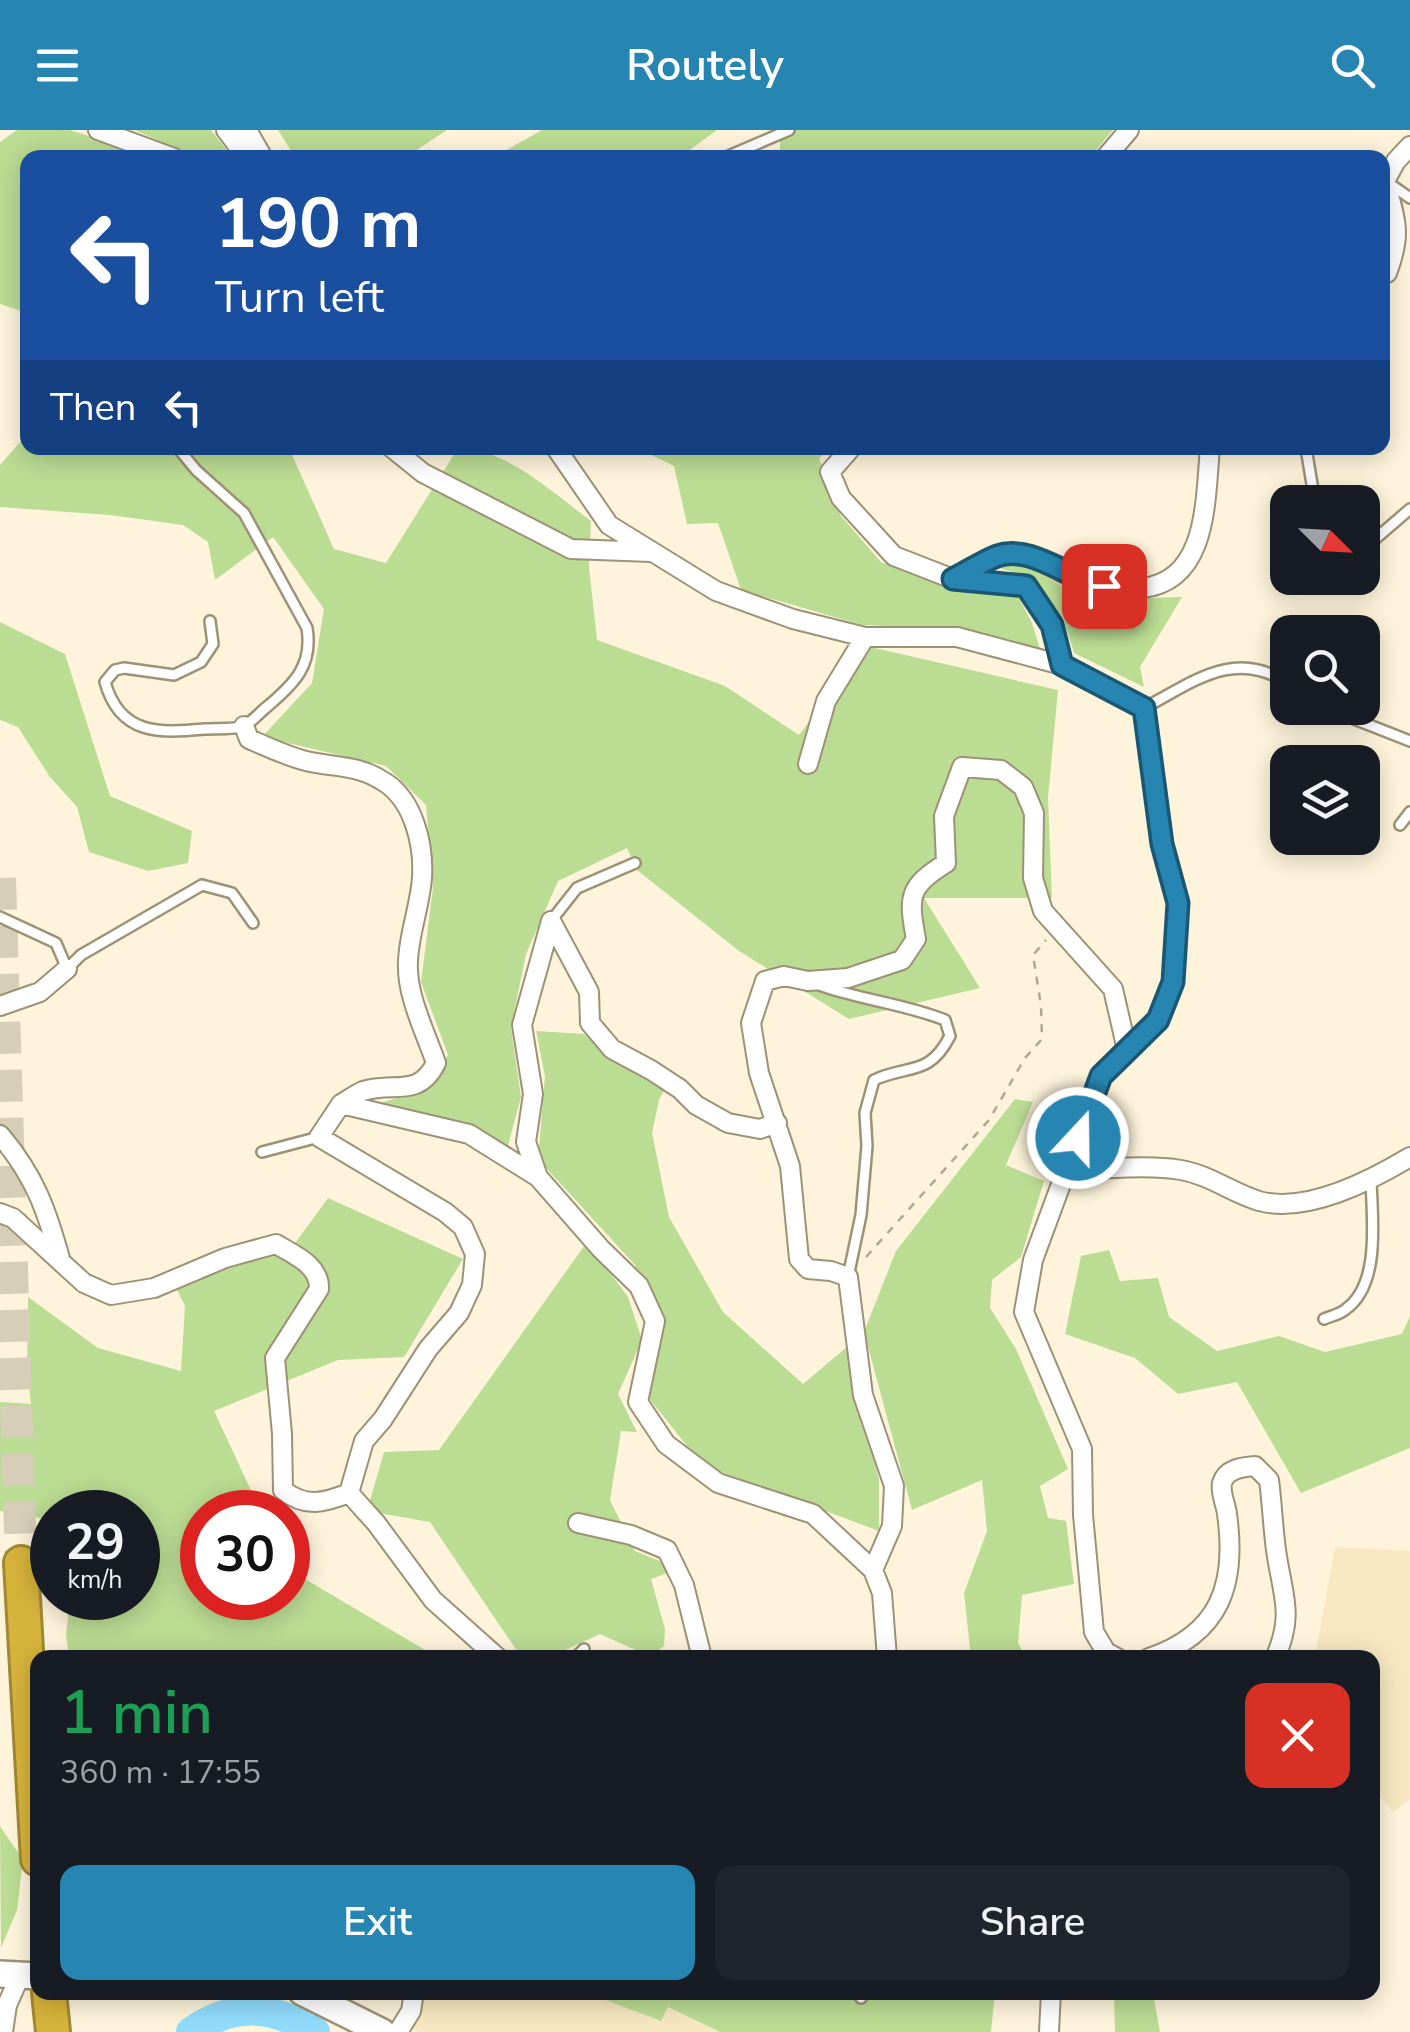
<!DOCTYPE html>
<html lang="en">
<head>
<meta charset="utf-8">
<style>
	body { margin:0; font-family:"Nunito Sans",sans-serif; background:#20242c; color:#f1f3f6; height:100vh; display:flex; flex-direction:column; font-size:38px; white-space:nowrap }
	* { box-sizing:border-box; margin:0 }
	p { font-size:32px; color:#9ea1a6 }
	.icon { flex:none; width:55px; height:55px; fill:none; stroke:currentColor; stroke-width:2; stroke-linecap:round; stroke-linejoin:round }
	.map { position:relative; flex:1; overflow:hidden }
	.panel { position:absolute; left:30px; top:1520px; width:1350px; height:350px; display:flex; flex-direction:column; background:#171b24; border-radius:20px; box-shadow:0 5px 25px #0003 }
	.panel>* { flex:none }
	.banner { position:absolute; left:20px; top:20px; width:1370px; height:305px; border-radius:20px; box-shadow:0 5px 25px #0003; background:#1a4fa0; color:#fff; overflow:hidden }
	.needle { width:65px; rotate:114deg }
	.buttons { position:absolute; left:1270px; top:355px; display:grid; gap:20px }
	.buttons a { display:grid; place-items:center; width:110px; height:110px; border-radius:20px; background:#171b24; box-shadow:0 5px 25px #0003; font-size:50px }
	.speed { position:absolute; left:30px; top:1360px; display:flex; gap:20px; font-size:50px; font-weight:700; text-align:center }
	.speed>* { display:grid; place-content:center; width:130px; height:130px; border-radius:50%; background:#171b24; box-shadow:0 5px 25px #0003; line-height:1 }
	.speed small { font-size:25px; font-weight:400 }
	.speed .limit { border:15px solid #d22; background:#fff; color:#111 }
	.pin { position:absolute; display:grid; place-items:center; width:85px; height:85px; color:#fff; margin:-42px; border-radius:20px; box-shadow:0 5px 15px #0006 }
	.me { position:absolute; width:110px; margin:-55px; rotate:21deg; stroke-linejoin:round; filter:drop-shadow(0 0 8px #0008) }
	.turn { display:flex; align-items:center; gap:35px; height:210px; padding:0 30px; font-size:45px }
	.turn .icon { width:130px; height:130px; stroke-width:2.5 }
	.turn b { display:block; font-size:70px; line-height:85px }
	.then { display:flex; align-items:center; height:95px; padding:0 30px; background:#0003; gap:20px; font-size:38px }
	.round { display:grid; place-items:center; flex:none; width:105px; height:105px; border-radius:20px; background:#20242c }
	.overview { display:flex; align-items:center; justify-content:space-between; height:170px; padding:0 30px }
	h1 { font-size:60px; font-weight:600; line-height:75px; color:#1e9e55 }
	.cta { display:flex; gap:20px; margin-top:auto; padding:20px 30px }
	.cta a { flex:1; height:115px; border-radius:20px; background:#2686b1; color:#fff; font-size:40px; font-weight:600; line-height:115px; text-align:center }
	.cta a+a { background:#20242c; color:#f1f3f6 }
	header { display:flex; justify-content:space-between; align-items:center; height:130px; padding:0 30px; background:#2686b1; color:#fff; font-size:45px; font-weight:600 }
	.map>svg:first-child { display:block }
	.built { fill:#f7e8c2 }
	.green { fill:#bbdc93 }
	.lines { fill:none; stroke-linecap:round; stroke-linejoin:round }
	.river { stroke:#91dcfc; stroke-width:30 }
	.highway-tunnel { stroke:#d7ceb8; stroke-width:32; stroke-dasharray:32 16; stroke-linecap:butt }
	.lane-casing { stroke:#9d9276; stroke-width:14 }
	.street-casing { stroke:#9d9276; stroke-width:22 }
	.secondary-casing { stroke:#9d9276; stroke-width:30 }
	.highway-casing { stroke:#a08835; stroke-width:38 }
	.path { stroke:#b0a894; stroke-width:2.5; stroke-dasharray:8 8; stroke-linecap:butt }
	.lane { stroke:#fff; stroke-width:9 }
	.street { stroke:#fff; stroke-width:18 }
	.secondary { stroke:#fff; stroke-width:25 }
	.highway { stroke:#d6b33a; stroke-width:32 }
	.route-casing { stroke:#195773; stroke-width:25 }
	.route { stroke:#2686b1; stroke-width:18 }
</style>
</head>
<body>
<header><svg class="icon" aria-label="menu" viewBox="0 0 24 24"><path d="M4 6h16M4 12h16M4 18h16"/></svg>Routely<svg class="icon" aria-label="search" viewBox="0 0 24 24"><circle cx="10" cy="10" r="6"/><path d="M15 15l6 6"/></svg></header>
<div class="map">
<svg width="1410" height="1902" viewBox="0 0 1410 1902">
	<rect width="100%" height="100%" fill="#fef4db"/>
	<path class="built" d="M1335,1417L1410,1421V1669L1393,1682L1373,1659L1372,1528L1315,1527Z
		M587,1862L660,1891L667,1877L720,1902H419L407,1895L418,1863Z"/>
	<path class="green" d="M17,0H70L154,27L28,28L27,183L0,174V12Z
		M135,0H211L232,27H195Z
		M278,0H447L406,27H295Z
		M542,0H717L680,27H507L505,21Z
		M780,0H1113L1090,27L780,28Z
		M27,304L28,318H289L334,419L386,433L458,318C506,318 553,363 591,391L589,437L597,510L725,556L799,605L866,516L1058,560L1048,668L1052,768H924L980,858L849,889L739,821L637,740L627,718L558,751L526,824L511,898L521,967L506,1023L458,990L369,976L421,961L448,925L421,852L433,758L426,675L386,636L262,607L312,553L324,479L273,407L215,450L208,412L183,395L110,385L0,377V335Z
		M637,318H808L811,321L815,318H832L819,328L841,386L881,432L948,458L1018,466L1032,493L1041,522L956,499L862,495L741,460L718,393L687,394L674,336Z
		M1028,434L1074,464L1118,469L1182,467L1140,537L1144,557L1074,523L1063,487L1029,447L993,436Z
		M0,492L65,524L110,666L192,701L188,733L148,741L89,722L77,677L50,647L18,597L0,590Z
		M536,901L584,904L612,930L665,959L659,970L652,1003L669,1087L723,1182L803,1254L847,1217L879,1350V1401L702,1335L648,1267L661,1201L635,1135L538,1029L545,946Z
		M1015,969L1033,972L1006,1035L1044,1051L1021,1127L992,1150L990,1178L1016,1219L1068,1339L1040,1356L1048,1388L1066,1391L1074,1454L1022,1465L1018,1513L1026,1527H971L964,1463L987,1401L982,1350L912,1380L864,1202L896,1121Z
		M328,1068L463,1129L404,1227L338,1230L214,1281L261,1382H202V1468H288V1439L437,1527H69L66,1505L70,1468H138V1382H52V1390L0,1381V1272L31,1274L27,1240L28,1167L98,1218L181,1241L185,1176L173,1152L234,1119L296,1112Z
		M587,1112L628,1167L642,1210L618,1264L637,1302L621,1301L610,1370L635,1421L679,1439L651,1449L665,1499L664,1516L651,1527L600,1504L550,1527H521L430,1392L367,1381L384,1322L439,1320Z
		M1109,1120L1120,1151L1158,1148L1169,1187L1217,1221L1279,1206L1325,1222L1402,1204L1410,1186V1318L1301,1363L1237,1252L1178,1264L1135,1228L1065,1204L1081,1126Z
		M0,1696L23,1730L17,1780L1,1818Z
		M587,1863H995L991,1902H720L668,1877L661,1891Z
		M1114,1863H1153L1160,1902H1115Z"/>
	<g class="lines">
		<path class="river" d="M191,1902C234,1872 272,1875 315,1902"/>
		<path class="highway-tunnel" d="M0,748L21,1433"/>
		<defs>
			<path id="lane" d="M724,28L789,0
				M1387,52L1410,68
				M178,318L196,340L244,383L307,498C313,535 295,553 268,576C261,581 252,592 244,596C233,600 216,598 205,599C160,603 120,606 105,552L115,540L124,538L174,545L201,532L213,514L210,491
				M1306,318L1315,372
				M1362,416H1367L1410,379
				M1144,578C1194,552 1233,518 1288,553
				M1326,578L1410,611
				M1400,695L1410,682
				M0,787L56,813L67,839L81,825L202,755L232,763L253,793
				M551,791L577,758L635,733
				M819,855C861,870 905,874 945,890L950,906C929,947 909,934 874,950L865,983L867,1016L861,1085L848,1147
				M262,1022L319,1007
				M1324,1189C1331,1186 1341,1184 1346,1179C1381,1154 1372,1088 1371,1050
				M575,1528L584,1519
				M856,1862L861,1868"/>
			<path id="street" d="M98,0L174,28
				M226,0L247,28
				M247,0L263,28
				M1105,28L1129,0
				M1382,145L1387,143C1402,104 1396,90 1385,51L1396,31L1410,16
				M392,318L423,343L571,419L651,422
				M556,318L609,395L716,461L793,489L865,507H957L1062,535L1144,578L1162,714L1178,773L1173,853L1158,890L1101,946L1033,1130L1024,1182L1082,1319L1083,1385L1094,1502L1106,1522L1117,1528
				M851,318L830,342L841,368L894,426L953,449L1026,456L1051,495L1062,535
				M953,449C967,441 986,427 1002,425C1034,419 1053,441 1081,451C1099,458 1123,460 1143,458C1209,450 1205,368 1210,318
				M244,596L249,609C268,617 286,626 306,631C336,638 358,634 386,653C414,672 424,715 422,748C420,776 409,803 408,831C406,865 425,901 436,933C418,969 394,951 363,961C356,964 348,970 341,974
				M808,634L826,571L865,507
				M551,791L589,862L590,893L612,919L651,940L680,959L696,975L728,993L760,999L777,993
				M0,876L40,862L67,839
				M0,1005C35,1046 47,1081 61,1132
				M1066,1040C1102,1040 1145,1034 1181,1040C1210,1045 1232,1063 1259,1071C1307,1084 1370,1051 1410,1027
				M538,1047L526,1012L533,964L522,895L551,791
				M0,1083L13,1088L84,1153L111,1165L154,1158L225,1128L276,1114C294,1125 320,1135 319,1159L275,1228L282,1304L283,1360C305,1378 324,1373 349,1363L364,1311L383,1289L428,1219L459,1183L472,1155L475,1124L463,1097L445,1082L319,1007L341,974L469,1004L538,1047L601,1119L639,1156L655,1191L638,1272L666,1314L718,1353L813,1384L873,1440L882,1463L887,1528
				M349,1363L376,1393L433,1470L498,1528
				M578,1393L631,1405L667,1420L684,1455L702,1528
				M873,1440L892,1396L894,1356L863,1265L848,1147L831,1141L808,1139L799,1129L790,1036L759,943L751,893L765,851L784,846L808,851L848,848L902,830L916,809C908,766 908,757 946,733L944,686L962,637L1001,640L1023,657L1034,683L1033,748L1043,781L1113,859L1127,920
				M1149,1528C1220,1504 1237,1455 1227,1384C1226,1374 1220,1364 1222,1353C1226,1339 1242,1337 1255,1336L1269,1350C1272,1373 1273,1397 1276,1420C1282,1464 1295,1484 1275,1528
				M3,1902L7,1875L19,1848
				M398,1902L411,1881L414,1862
				M1049,1902L1051,1862"/>
			<path id="secondary" d="M0,1844L38,1846
				M302,1862L382,1902"/>
			<path id="highway" d="M21,1433L38,1729
				M49,1862L53,1902"/>
		</defs>
		<use href="#lane" class="lane-casing"/>
		<use href="#street" class="street-casing"/>
		<use href="#secondary" class="secondary-casing"/>
		<use href="#highway" class="highway-casing"/>
		<path class="path" d="M866,1127L989,990L1025,928L1042,909L1041,876L1033,825L1046,810"/>
		<use href="#lane" class="lane"/>
		<use href="#street" class="street"/>
		<use href="#secondary" class="secondary"/>
		<use href="#highway" class="highway"/>
	</g>
	<g class="lines">
		<defs>
			<path id="route" d="M1078,1008L1101,946L1158,890L1173,852L1178,773L1162,714L1144,578L1062,535L1052,495L1026,456L953,449C967,442 982,432 997,426C1032,414 1069,450 1104,456"/>
		</defs>
		<use href="#route" class="route-casing"/>
		<use href="#route" class="route"/>
	</g>
</svg>
<div class="buttons">
<a><svg class="needle" viewBox="-14 -14 28 28"><path d="M0-13l5 13h-10z" fill="#e53935"/><path d="M0 13l5-13h-10z" fill="#9ea1a6"/></svg></a>
<a><svg class="icon" aria-label="search" viewBox="0 0 24 24"><circle cx="10" cy="10" r="6"/><path d="M15 15l6 6"/></svg></a>
<a><svg class="icon" aria-label="layers" viewBox="0 0 24 24"><path d="M12 4l9 5-9 5-9-5zM3 14l9 5 9-5"/></svg></a>
</div>
<div class="speed"><div>29<small>km/h</small></div><div class="limit">30</div></div>
<div class="pin" style="left:1104px;top:456px;background:#d93025"><svg class="icon" aria-label="arrive" viewBox="0 0 24 24"><path d="M6 21V4h12l-3 4 3 4H6"/></svg></div>
<svg class="me" style="left:1078px;top:1008px" viewBox="-20 -20 40 40"><circle r="17" fill="#2686b1" stroke="#fff" stroke-width="3"/><path d="M0-11L8 9 0 5-8 9z" fill="#fff"/></svg>
<div class="banner">
<div class="turn"><svg class="icon" aria-label="left" viewBox="0 0 24 24"><path d="M17 20v-9H6M10 6l-5 5 5 5"/></svg><div><b>190 m</b>Turn left</div></div>
<div class="then">Then<svg class="icon" aria-label="left" viewBox="0 0 24 24"><path d="M17 20v-9H6M10 6l-5 5 5 5"/></svg></div>
</div>
<section class="panel">
<div class="overview"><div><h1>1 min</h1><p>360 m · 17:55</p></div><a class="round" style="background:#d93025;color:#fff"><svg class="icon" aria-label="close" viewBox="0 0 24 24"><path d="M6 6l12 12M18 6L6 18"/></svg></a></div>
<div class="cta"><a>Exit</a><a>Share</a></div>
</section>
</div>
</body>
</html>
